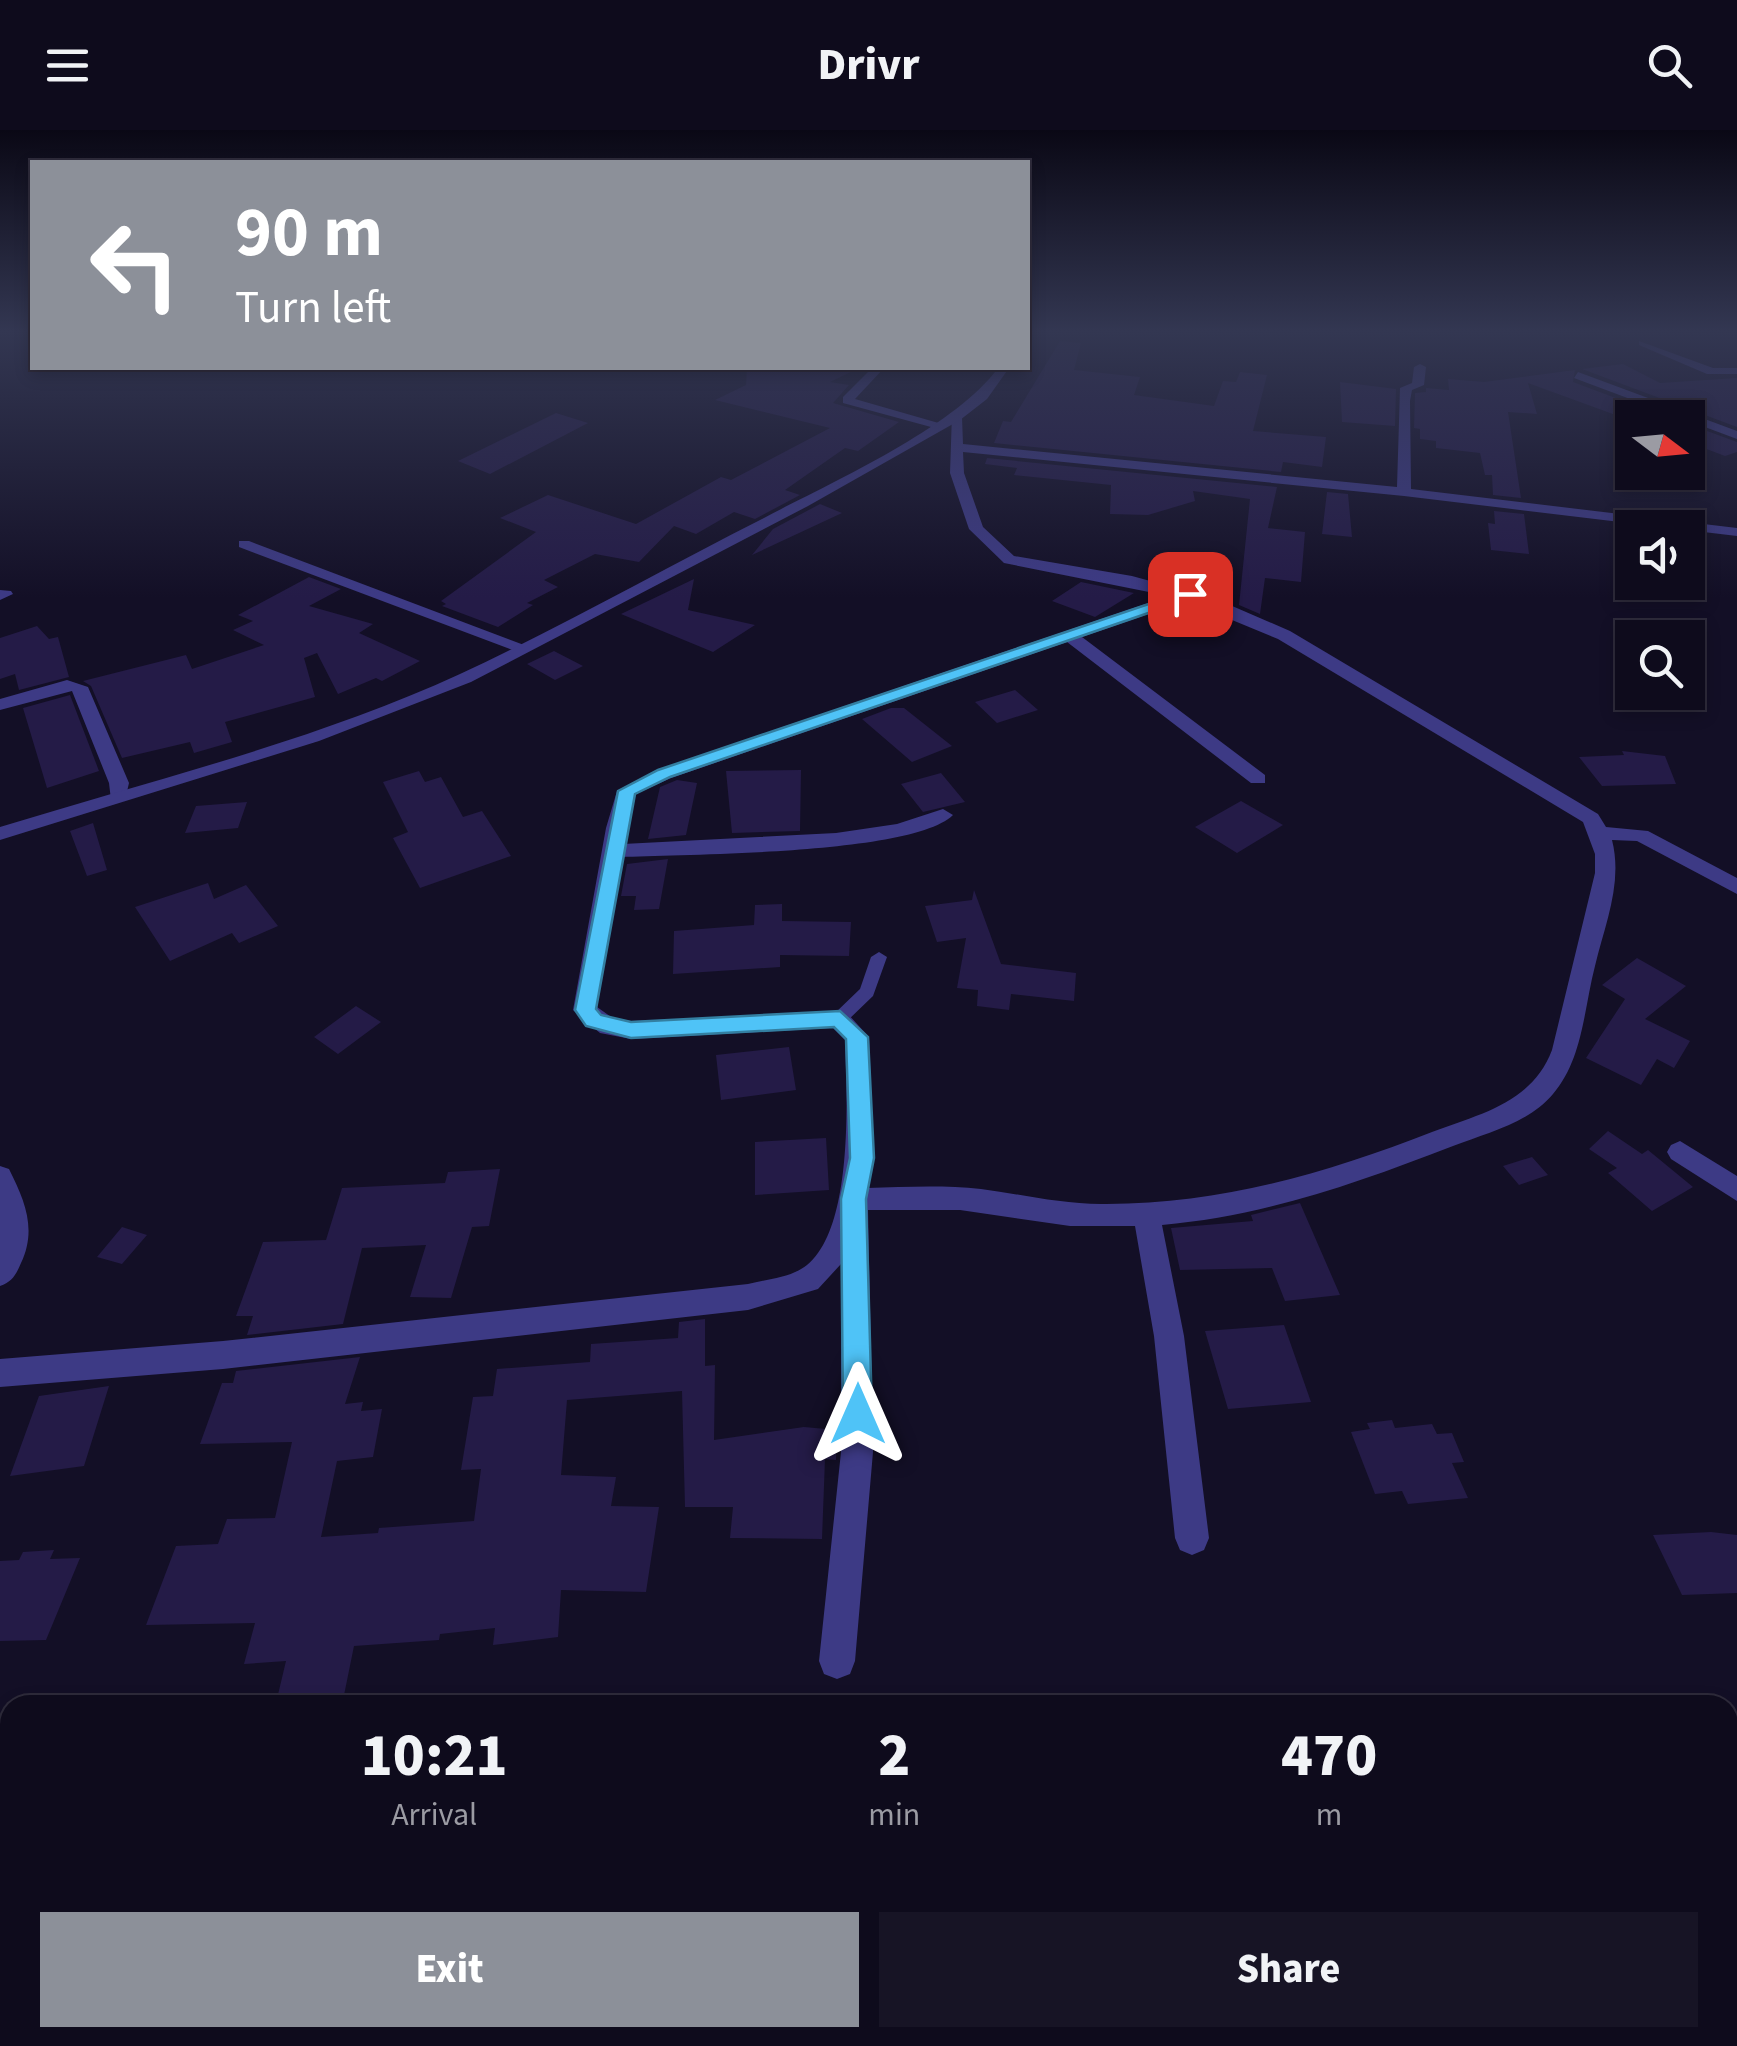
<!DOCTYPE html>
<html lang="en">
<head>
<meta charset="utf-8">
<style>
	body { margin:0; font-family:"Source Sans 3",sans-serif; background:#171425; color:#f1f3f6; height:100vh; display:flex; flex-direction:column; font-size:38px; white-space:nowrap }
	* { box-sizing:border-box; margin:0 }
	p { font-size:32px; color:#9b9ba3 }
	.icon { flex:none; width:55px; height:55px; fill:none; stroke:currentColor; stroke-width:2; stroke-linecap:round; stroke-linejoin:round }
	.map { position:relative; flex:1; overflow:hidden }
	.drawer { position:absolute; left:0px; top:1565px; width:1738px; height:352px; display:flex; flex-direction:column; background:#0e0b1c; border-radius:30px 30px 0 0; box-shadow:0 5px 15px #0003,0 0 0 2px #2e2b3b }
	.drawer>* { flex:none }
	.top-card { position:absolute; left:30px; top:30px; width:1000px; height:210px; border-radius:0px; box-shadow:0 5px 15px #0003,0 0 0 2px #2e2b3b; background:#8c9099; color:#fff; overflow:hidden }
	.needle { width:65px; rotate:106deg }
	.buttons { position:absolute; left:1615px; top:270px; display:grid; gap:20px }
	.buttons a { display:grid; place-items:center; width:90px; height:90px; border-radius:0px; background:#0e0b1c; box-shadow:0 5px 15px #0003,0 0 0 2px #2e2b3b; font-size:50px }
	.pin { position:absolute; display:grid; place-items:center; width:85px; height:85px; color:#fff; margin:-42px; border-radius:20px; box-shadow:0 5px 15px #0006 }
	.me { position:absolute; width:110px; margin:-55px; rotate:0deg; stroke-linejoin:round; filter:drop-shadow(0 0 8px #0008) }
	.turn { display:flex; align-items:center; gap:35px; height:210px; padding:0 40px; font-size:45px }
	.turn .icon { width:130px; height:130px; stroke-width:2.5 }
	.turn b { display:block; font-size:70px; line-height:85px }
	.eta { display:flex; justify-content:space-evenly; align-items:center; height:170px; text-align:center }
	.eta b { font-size:60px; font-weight:800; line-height:70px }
	.primary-button { display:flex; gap:20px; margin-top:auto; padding:20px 40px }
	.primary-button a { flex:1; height:115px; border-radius:0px; background:#8c9099; color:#fff; font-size:40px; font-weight:800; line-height:115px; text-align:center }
	.primary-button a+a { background:#171425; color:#f1f3f6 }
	header { display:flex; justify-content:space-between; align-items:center; height:130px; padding:0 40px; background:#0e0b1c; font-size:45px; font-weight:800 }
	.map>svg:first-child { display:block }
	.building { fill:#241b47 }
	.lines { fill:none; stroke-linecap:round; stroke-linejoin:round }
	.service { fill:#3d3a85; fill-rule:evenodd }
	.minor { fill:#3d3a85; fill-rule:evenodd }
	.tertiary { fill:#3d3a85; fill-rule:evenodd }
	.route { fill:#4fc3f7; stroke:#337fa1; stroke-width:2.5 }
</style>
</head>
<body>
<header><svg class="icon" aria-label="menu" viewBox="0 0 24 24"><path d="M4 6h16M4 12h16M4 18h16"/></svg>Drivr<svg class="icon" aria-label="search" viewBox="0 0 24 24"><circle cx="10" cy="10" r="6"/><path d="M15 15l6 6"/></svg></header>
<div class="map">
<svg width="1737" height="1916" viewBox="0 0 1737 1916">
	<rect width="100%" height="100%" fill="#130f26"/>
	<path class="building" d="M1060,211L1081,213L1074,240L1140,247L1134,265L1214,276L1223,251L1236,252L1240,242L1267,245L1253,301L1326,307L1322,337L1283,332L1281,342L994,313L1003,291L1011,292Z
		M1623,234L1660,253L1737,248V297L1582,239Z
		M747,238H859L830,252L849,255L833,273L899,292L858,321L845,318L785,360L800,365L755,389L734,382L696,404L674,396L639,432L595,424L544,450L558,457L527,473L533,475L498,497L442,476L446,474L441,471L536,402L500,388L548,365L636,394L721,347L731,350L830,298L715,270L746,255Z
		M1575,240L1573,252L1669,288H1632V291L1528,253L1537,284L1508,282L1521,368L1493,365L1492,345H1485L1480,323L1436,318V311L1420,309V299L1414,298L1415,263L1426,262V258L1449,260L1448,249L1484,252Z
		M1340,252L1396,259L1395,296L1342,292Z
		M556,283L588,293L490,344L458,331Z
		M1688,294L1737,312V322L1725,326L1688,312Z
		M987,328L1277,357L1268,398L1305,402L1301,452L1265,448L1260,484L1239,475L1250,369L1193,361L1195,371L1148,385L1110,384L1111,355L1014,345L1017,338L985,334Z
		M1327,362L1348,364L1352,407L1322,404Z
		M820,374L842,383L752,425L773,399Z
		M1494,381L1524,384L1529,424L1491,420L1488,393L1495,394Z
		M309,447L341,459L309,476L373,494L359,503L420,531L382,551L376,548L338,564L317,523L304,528L315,567L225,592L232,612L194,623L190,612L122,628L91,556L83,551L186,525L192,539L264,515L233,500L253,491L238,485Z
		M694,449L688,480L755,495L713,522L621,484Z
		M1081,452L1134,463L1095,487L1052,471Z
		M37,496L49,509L58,507L69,547L19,560L15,544L0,549V508Z
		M554,521L583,536L555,550L527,534Z
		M1015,560L1038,580L997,593L975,572Z
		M70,565L99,641L47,658L23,578Z
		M891,578H904L952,616L912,632L862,589Z
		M1622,621L1665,626L1676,654L1602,656L1579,627L1624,625Z
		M801,640L800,701L732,703L726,641Z
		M419,641L425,652L441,647L463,687L482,681L511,726L420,758L393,708L408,702L383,652Z
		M941,643L965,672L923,682L901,654Z
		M677,650L697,653L686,705L648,709L660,657Z
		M1241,671L1283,695L1237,723L1195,697Z
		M247,672L238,698L185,703L196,676Z
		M93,693L107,740L87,746L70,701Z
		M668,729L659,779L634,780L636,766H621L627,734Z
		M208,753L214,769L246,755L278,796L239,813L232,803L170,831L135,777Z
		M974,760L1001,834L1076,843L1074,871L1011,864L1009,880L977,876L978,860L957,858L966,808L937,812L925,776L972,770Z
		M782,774V791L851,792L849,826L780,825V837L673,844L674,801L754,795L755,775Z
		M1637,828L1686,856L1645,889L1690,911L1674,938L1657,929L1641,955L1586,928L1625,869L1602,855Z
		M356,876L381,892L338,924L314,907Z
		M789,917L796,960L721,970L716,925Z
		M1608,1001L1642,1024L1648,1020L1693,1057L1652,1081L1608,1043L1617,1038L1589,1019Z
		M826,1008L829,1060L755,1065V1012Z
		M1532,1027L1548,1045L1519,1055L1503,1036Z
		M500,1039L489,1096L472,1097L451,1168L410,1167L426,1115L362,1118L343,1194L247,1205L253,1186H236L263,1112L326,1110L342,1058L445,1053L448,1042Z
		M1300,1073L1340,1165L1285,1171L1272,1138L1180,1140L1171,1098L1253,1091L1251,1085Z
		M122,1097L147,1105L122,1134L97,1127Z
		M705,1189V1236L715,1235L714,1310L804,1297L837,1300L836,1330L825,1329L822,1409L730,1408L733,1377H685L682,1261L567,1270L561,1345L616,1347L611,1376L659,1377L646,1462L561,1460L558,1507L493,1515L495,1498L440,1504L439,1510L354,1516L342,1575L276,1573L286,1531L244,1534L255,1493L146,1495L176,1416L218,1414L227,1389L275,1388L292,1312L200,1314L222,1253H233L236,1241L360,1227L345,1274L363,1272L361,1281L382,1279L373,1327L337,1331L321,1407L378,1403L379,1398L474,1391L481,1339L461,1340L473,1267L493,1266L497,1239L590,1232L591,1214L678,1208L679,1192Z
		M1284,1195L1311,1272L1228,1279L1205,1201Z
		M109,1256L84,1336L10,1346L39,1266Z
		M1392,1290L1395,1298L1432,1294L1437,1304L1452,1303L1464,1332L1452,1333L1468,1368L1408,1374L1402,1361L1375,1364L1351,1302L1370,1299L1367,1293Z
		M1711,1402L1737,1405V1463L1682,1465L1653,1405Z
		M54,1420L50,1429L80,1428L46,1510L0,1511V1431L19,1430L23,1422Z"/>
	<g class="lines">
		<path class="service" d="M879,822L887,827L873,866L845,893H833L831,889L833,885L860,859L871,827Z"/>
		<path class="minor" d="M1639,211L1713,238H1737V244H1707L1639,215Z
			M1420,234L1426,237L1424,255L1412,260L1410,271L1411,359L1737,398V406L1404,366L963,322L964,343L983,397L1014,426L1132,446L1216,469L1290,501L1598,684L1606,697L1648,701L1737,748V764L1637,711L1612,710C1623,753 1605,794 1595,836C1584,878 1583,929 1553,964C1529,993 1487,1003 1453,1016C1357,1053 1265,1086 1162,1095L1184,1206L1209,1408L1204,1420L1192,1425L1180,1420L1175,1408L1154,1206L1135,1096H1070L960,1080H868L873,1322L855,1531L850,1544L837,1549L824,1544L819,1531L841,1322V1134L818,1159L748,1180L223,1239L0,1257V1229L223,1211L748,1154C767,1149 791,1148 807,1135C854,1097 847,965 845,910L833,898L631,909L600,903L573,880L606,698L617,661L657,640L1169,466L1004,433L969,399L950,343L952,284L962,287L963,314L1397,357L1400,258L1412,253L1414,237ZM1186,471L1278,509L1583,692L1595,724V743L1552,920C1532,973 1480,984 1432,1002C1324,1044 1218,1075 1101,1074C1060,1074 1021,1064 981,1059C943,1055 905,1057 867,1058L873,1008L869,907L847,883L631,891L614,889L597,877L621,727C686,724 912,725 953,685L943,679L897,694L836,703L623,714L636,664L671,648L1067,512L1251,653H1265V645L1082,507Z
			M872,238H884L855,269L942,294V300L843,273V267Z
			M1578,242L1737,301V309L1574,248Z
			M239,411H249L532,518L518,522L239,417Z
			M0,460L11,461L13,464L0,470Z
			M67,550L88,557L129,653L125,670H111L109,653L72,561L0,580V569Z
			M1680,1011L1737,1046V1071L1671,1029L1667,1022L1671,1015Z
			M0,1036L9,1039C25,1071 37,1099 21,1133C16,1145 12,1152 0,1156Z
			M10,1631V1669L0,1670V1632Z"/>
		<path class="tertiary" d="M998,238H1009L987,269L960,290L808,376L471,552L319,611L0,710V697C153,650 314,611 460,544C563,496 663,439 764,388C832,352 954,298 998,238Z"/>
	</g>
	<linearGradient id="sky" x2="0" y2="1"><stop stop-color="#0a0815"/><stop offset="0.43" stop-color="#333752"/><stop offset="1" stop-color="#333752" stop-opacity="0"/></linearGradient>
	<rect width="1737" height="468" fill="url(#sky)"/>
	<path class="route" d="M1190,460L1195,467L670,647L635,664L596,879L601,885L631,892L840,881L868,907L874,1028L866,1069L872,1284L868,1293L858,1297L847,1293L843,1284L841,1069L850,1028L846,909L834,897L631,908L586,896L575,880L618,661L658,640Z"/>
</svg>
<div class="buttons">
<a><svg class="needle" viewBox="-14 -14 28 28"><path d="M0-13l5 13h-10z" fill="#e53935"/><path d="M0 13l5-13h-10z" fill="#9b9ba3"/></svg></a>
<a><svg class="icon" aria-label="sound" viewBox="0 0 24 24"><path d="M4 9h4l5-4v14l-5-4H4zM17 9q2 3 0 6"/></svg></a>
<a><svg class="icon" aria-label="search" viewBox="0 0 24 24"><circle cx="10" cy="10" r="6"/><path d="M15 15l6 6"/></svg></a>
</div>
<div class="pin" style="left:1190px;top:464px;background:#d93025"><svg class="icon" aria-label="arrive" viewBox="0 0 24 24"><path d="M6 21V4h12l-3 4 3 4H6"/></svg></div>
<svg class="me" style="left:858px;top:1284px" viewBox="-20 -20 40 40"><path d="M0-17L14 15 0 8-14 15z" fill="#4fc3f7" stroke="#fff" stroke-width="4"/></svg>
<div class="top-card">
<div class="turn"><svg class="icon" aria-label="left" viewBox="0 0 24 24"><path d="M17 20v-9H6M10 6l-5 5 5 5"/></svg><div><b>90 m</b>Turn left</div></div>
</div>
<section class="drawer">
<div class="eta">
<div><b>10:21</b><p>Arrival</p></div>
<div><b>2</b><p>min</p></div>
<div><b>470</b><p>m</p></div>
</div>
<div class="primary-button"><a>Exit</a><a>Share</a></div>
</section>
</div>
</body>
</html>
